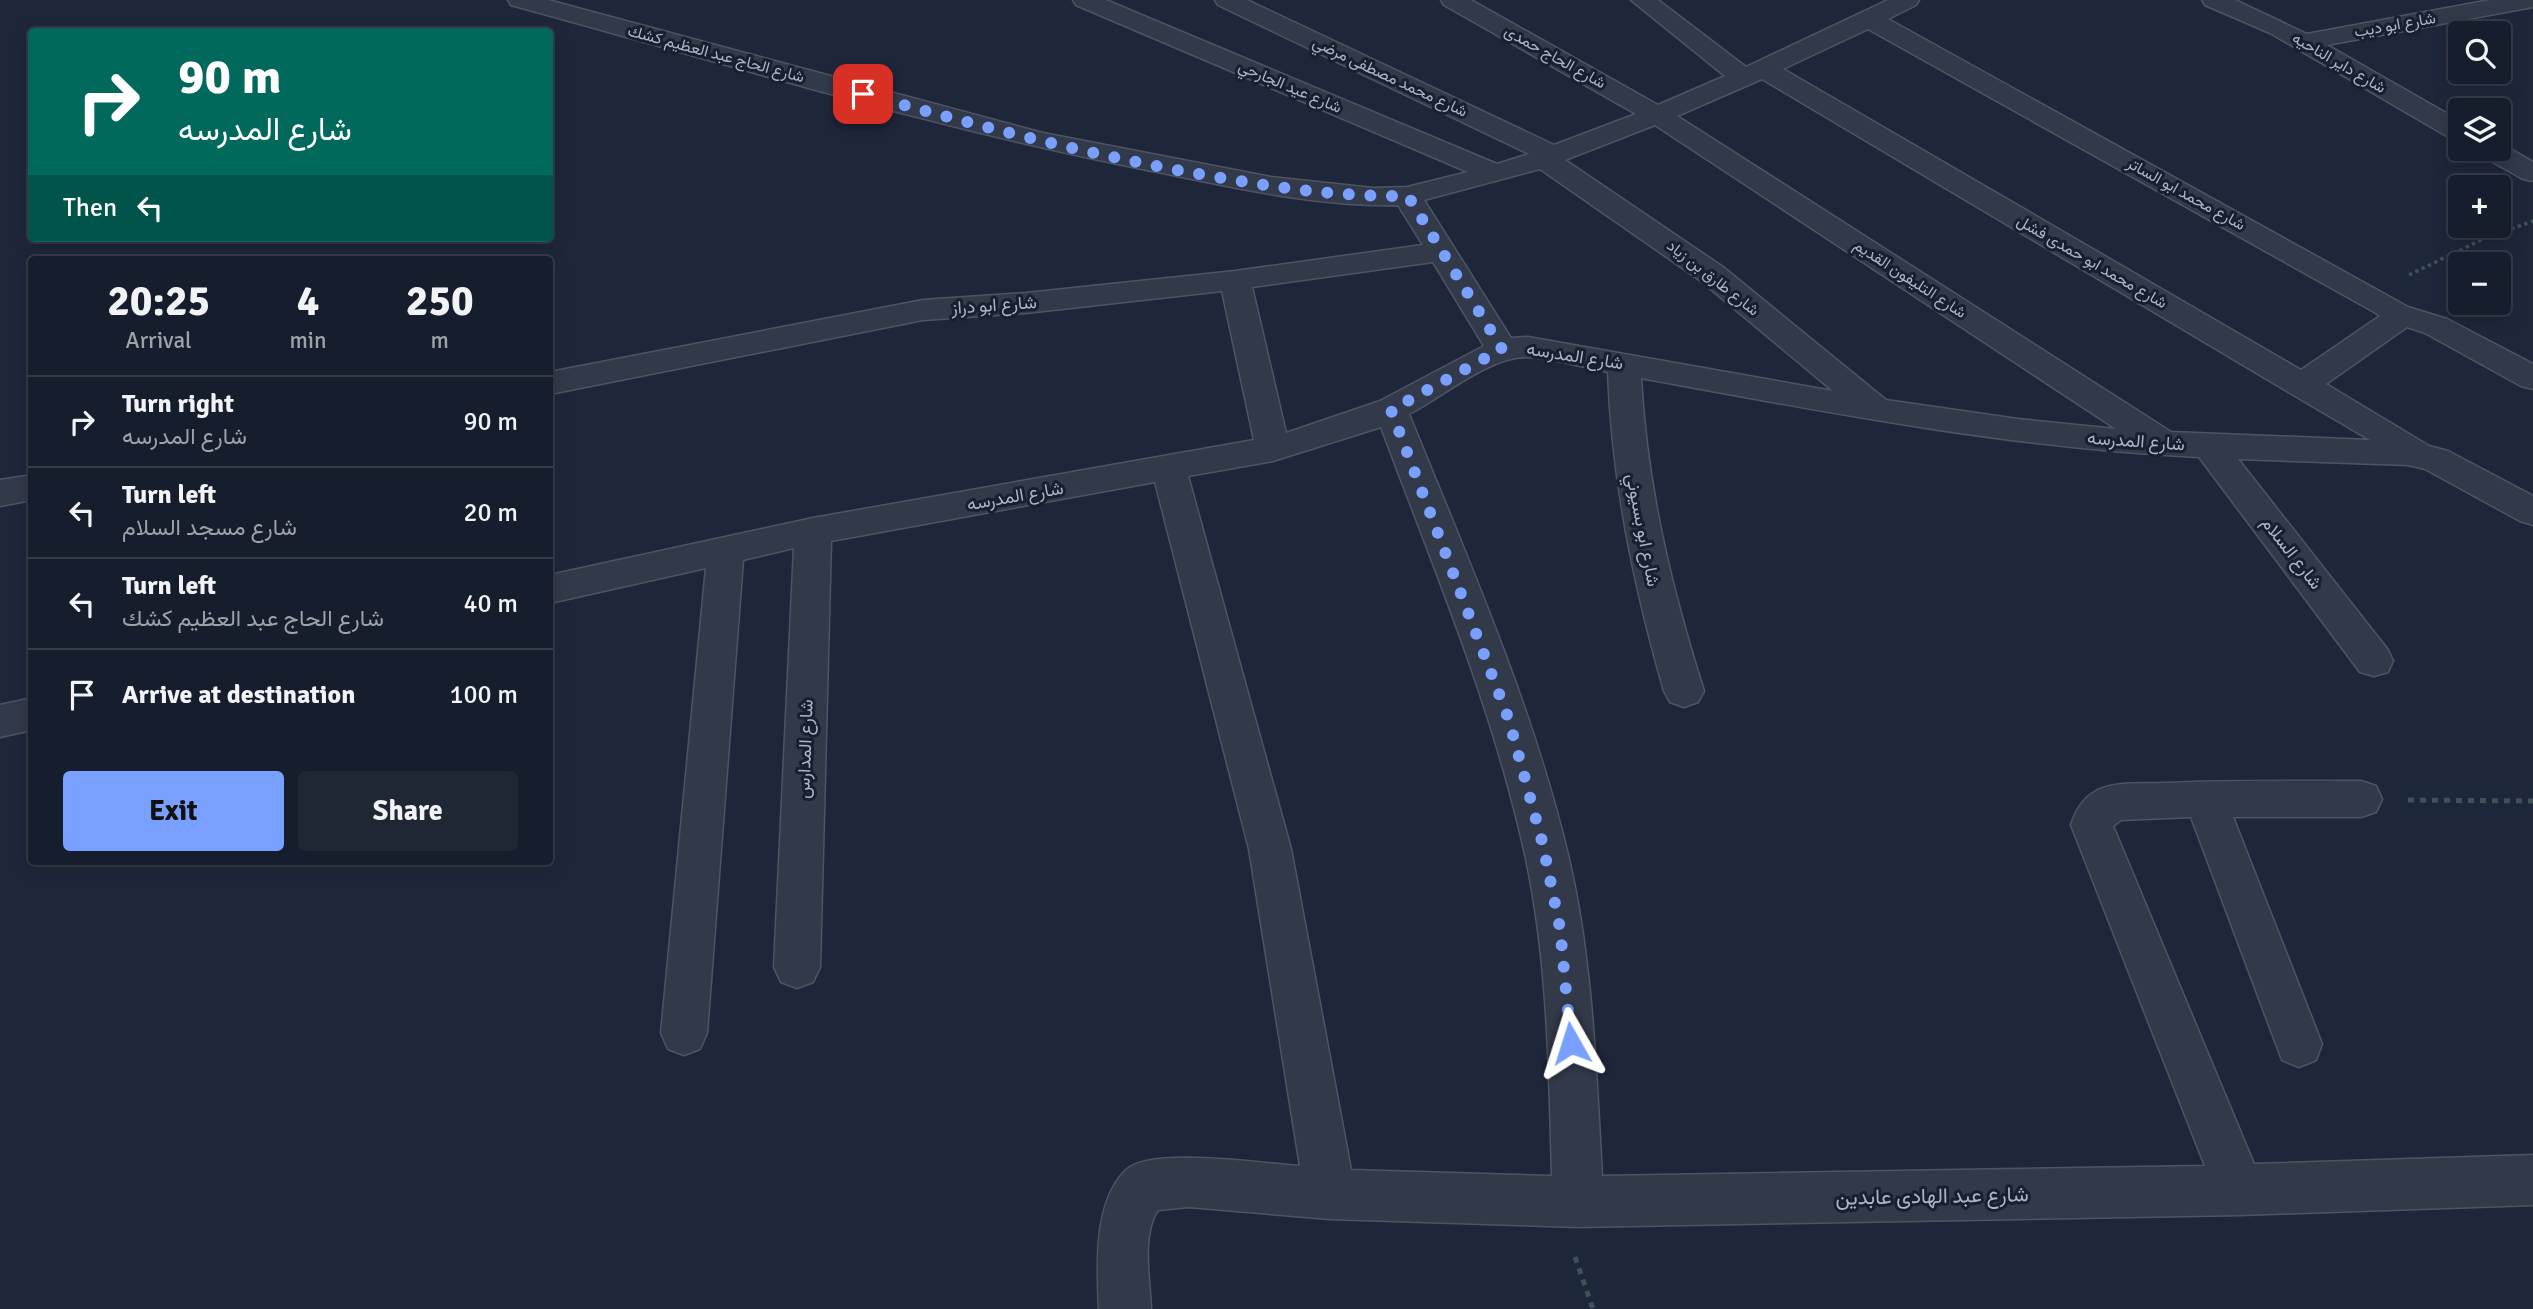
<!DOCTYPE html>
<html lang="en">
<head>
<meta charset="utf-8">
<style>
	body { margin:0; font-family:Signika,Vazirmatn,sans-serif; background:#1f2634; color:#f1f3f6; height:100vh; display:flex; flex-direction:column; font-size:26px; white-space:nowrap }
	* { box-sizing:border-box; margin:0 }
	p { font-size:23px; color:#9ea2a9 }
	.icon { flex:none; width:38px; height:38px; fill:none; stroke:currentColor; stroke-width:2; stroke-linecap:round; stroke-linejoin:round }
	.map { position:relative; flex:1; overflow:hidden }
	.details { position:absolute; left:28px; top:256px; width:525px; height:609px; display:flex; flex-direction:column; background:#161d2c; border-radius:7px; box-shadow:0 4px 18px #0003,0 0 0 2px #353b48 }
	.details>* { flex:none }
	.hud { position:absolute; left:28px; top:28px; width:525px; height:214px; border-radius:7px; box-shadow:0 4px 18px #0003,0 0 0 2px #353b48; background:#00695c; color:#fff; overflow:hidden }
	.tools { position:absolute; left:2448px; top:21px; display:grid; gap:14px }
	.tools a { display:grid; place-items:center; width:63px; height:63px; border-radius:7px; background:#161d2c; box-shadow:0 4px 18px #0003,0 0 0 2px #353b48; font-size:35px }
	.pin { position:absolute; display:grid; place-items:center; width:60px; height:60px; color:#fff; margin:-30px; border-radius:14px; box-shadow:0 4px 10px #0006 }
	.me { position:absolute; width:77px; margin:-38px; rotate:354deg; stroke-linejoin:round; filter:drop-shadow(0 0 5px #0008) }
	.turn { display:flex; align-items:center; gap:24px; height:147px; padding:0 35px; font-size:32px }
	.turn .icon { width:91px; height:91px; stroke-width:2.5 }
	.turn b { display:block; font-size:49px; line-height:60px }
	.then { display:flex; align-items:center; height:66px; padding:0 35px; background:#0003; gap:14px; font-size:26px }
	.eta { display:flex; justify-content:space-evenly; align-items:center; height:119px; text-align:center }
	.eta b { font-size:42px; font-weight:800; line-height:49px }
	.primary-button { display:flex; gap:14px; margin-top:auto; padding:14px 35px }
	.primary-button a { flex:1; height:80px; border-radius:7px; background:#799fff; color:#111; font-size:28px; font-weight:800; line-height:80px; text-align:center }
	.primary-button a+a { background:#1f2634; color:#f1f3f6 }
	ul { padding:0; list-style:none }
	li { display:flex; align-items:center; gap:21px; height:91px; padding:0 35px; border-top:2px solid #353b48 }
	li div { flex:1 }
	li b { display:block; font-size:26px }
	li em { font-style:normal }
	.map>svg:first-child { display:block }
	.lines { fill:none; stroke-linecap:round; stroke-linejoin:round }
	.minor-casing { stroke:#4d5465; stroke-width:3 }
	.path-far1 { stroke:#3e5258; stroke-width:3.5; stroke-dasharray:3.5 3.5; stroke-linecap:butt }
	.path { stroke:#3e5258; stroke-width:5; stroke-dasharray:6 6; stroke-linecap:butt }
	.minor { fill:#323a4a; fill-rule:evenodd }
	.route { stroke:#799fff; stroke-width:12; stroke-dasharray:0 21.6 }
	.labels { text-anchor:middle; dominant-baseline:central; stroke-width:6; stroke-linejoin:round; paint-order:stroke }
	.far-street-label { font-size:16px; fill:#acb4c7; stroke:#181f2e }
	.street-label { font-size:18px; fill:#acb4c7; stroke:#181f2e }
	.near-street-label { font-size:21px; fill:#acb4c7; stroke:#181f2e }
</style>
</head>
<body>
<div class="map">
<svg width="2533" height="1309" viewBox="0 0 2533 1309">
	<rect width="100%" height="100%" fill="#1e273a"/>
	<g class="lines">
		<defs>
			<path id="minor" d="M508,0H548L1043,133L1271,177L1373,188L1407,187L1468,172L1076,5L1073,0H1106L1497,164L1529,154L1218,5L1215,0H1247L1554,145L1636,114L1444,5L1441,0H1471L1658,105L1725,76L1631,0H1658L1746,67L1888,0H1919L1916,5L1888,19L2408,307L2447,319L2533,364V389L2521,386L2425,333L2407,327L2326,384L2429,446L2448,451L2533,496V525L2520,521L2425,469L2408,465L2238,459L2388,650L2393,661L2388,672L2374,676L2360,672L2199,457C2010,448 1826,412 1641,378C1647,486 1671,588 1704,691L1698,702L1684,707L1670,702L1664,691C1634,586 1612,482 1608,372C1582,367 1553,358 1527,357C1488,357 1443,397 1409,414C1468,560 1533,706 1569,859C1593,963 1596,1070 1602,1176L2205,1166L2071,825C2076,809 2084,796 2100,789C2119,781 2143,784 2163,783C2229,780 2295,781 2361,781L2376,786L2382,799L2376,812L2361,817H2233L2322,1044L2316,1060L2299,1067L2282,1060L2191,817L2121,820L2113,826L2254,1164L2533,1155V1205L2240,1215L1578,1227L1330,1219L1189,1207L1158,1210C1141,1235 1150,1280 1151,1309H1099C1097,1267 1093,1202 1126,1170C1150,1146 1266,1164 1300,1166L1249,849L1155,482L831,541L820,967L813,982L797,988L781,982L774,967L794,548L743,560L707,1033L700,1049L684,1055L668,1049L661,1033L706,568L550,603V575L813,518L1254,440L1222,291L1026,313L923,320L550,394V372L923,300L1026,293L1235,271L1423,245L1398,205C1316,207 1233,187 1152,171C936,129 724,63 511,5ZM1868,29L2376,313L2380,316L2301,370L1783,69ZM1762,79L2290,393L2370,440L2171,432L1677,116ZM1655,125L2116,429L2018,419L1886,400L1723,267L1565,160ZM1540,169L1701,281L1833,391L1528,337L1511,338L1424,200ZM1433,262L1484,346L1380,401L1286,433L1252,287ZM1381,427C1434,569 1494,710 1526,859C1548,963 1549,1070 1552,1176L1351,1170L1291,849L1188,476L1273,461Z
				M2202,0H2235L2307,34L2490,0H2533V7L2327,45L2460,121V140L2450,138L2270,33L2205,5Z
				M2500,143L2533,162V181L2523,179L2480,155L2476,149H2499Z
				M32,475V500L0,506V480Z
				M32,698V730L0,737V705Z"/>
		</defs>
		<use href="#minor" class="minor-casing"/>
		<path class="path-far1" d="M2409,275L2481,240L2533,221"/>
		<path class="path" d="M2408,800L2533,801
			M1575,1257L1593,1309"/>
		<use href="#minor" class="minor"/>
	</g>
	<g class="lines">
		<path class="route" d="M863,94C980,126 1097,157 1216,177C1280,188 1342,197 1408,196L1502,349L1391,410L1509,720L1543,845L1560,928L1571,1043"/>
	</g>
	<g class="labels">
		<g class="far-street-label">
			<text transform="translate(2395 25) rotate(-10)">شارع ابو ديب</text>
			<text transform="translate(716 54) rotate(15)">شارع الحاج عبد العظيم كشك</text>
			<text transform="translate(1555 57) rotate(29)">شارع الحاج حمدى</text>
			<text transform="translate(2339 63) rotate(30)">شارع داير الناحيه</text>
			<text transform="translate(1390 77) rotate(25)">شارع محمد مصطفى مرضي</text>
			<text transform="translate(1290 87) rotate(23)">شارع عيد الجارحي</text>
			<text transform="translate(2186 194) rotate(29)">شارع محمد ابو الساتر</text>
			<text transform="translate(2092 262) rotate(30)">شارع محمد ابو حمدى فشل</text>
			<text transform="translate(1713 278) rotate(38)">شارع طارق بن زياد</text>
			<text transform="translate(1910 279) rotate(33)">شارع التليفون القديم</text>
		</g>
		<g class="street-label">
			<text transform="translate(994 305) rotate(-4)">شارع ابو دراز</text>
			<text transform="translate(1575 356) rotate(9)">شارع المدرسه</text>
			<text transform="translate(2136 441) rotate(4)">شارع المدرسه</text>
			<text transform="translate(1015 496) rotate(-10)">شارع المدرسه</text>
			<text transform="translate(1643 530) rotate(79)">شارع ابو بسيوني</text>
			<text transform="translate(2292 553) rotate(52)">شارع السلام</text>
			<text transform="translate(805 749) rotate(-88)">شارع المدارس</text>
		</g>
		<g class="near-street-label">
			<text transform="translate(1932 1196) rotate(-1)">شارع عبد الهادى عابدين</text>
		</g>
	</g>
</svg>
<div class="tools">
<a><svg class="icon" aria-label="search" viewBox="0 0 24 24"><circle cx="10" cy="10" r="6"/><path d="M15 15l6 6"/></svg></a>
<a><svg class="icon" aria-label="layers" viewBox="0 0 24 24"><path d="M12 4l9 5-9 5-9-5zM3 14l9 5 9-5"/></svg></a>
<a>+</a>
<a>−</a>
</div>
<div class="pin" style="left:863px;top:94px;background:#d93025"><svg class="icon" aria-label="arrive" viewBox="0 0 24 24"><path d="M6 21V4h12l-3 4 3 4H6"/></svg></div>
<svg class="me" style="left:1571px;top:1043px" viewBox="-20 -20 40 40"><path d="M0-17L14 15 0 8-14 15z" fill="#799fff" stroke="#fff" stroke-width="4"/></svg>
<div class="hud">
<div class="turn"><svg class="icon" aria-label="right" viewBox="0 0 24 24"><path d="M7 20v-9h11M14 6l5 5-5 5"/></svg><div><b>90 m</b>شارع المدرسه</div></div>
<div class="then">Then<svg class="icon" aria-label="left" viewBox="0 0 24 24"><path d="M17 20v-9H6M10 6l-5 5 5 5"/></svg></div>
</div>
<section class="details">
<div class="eta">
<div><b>20:25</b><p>Arrival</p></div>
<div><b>4</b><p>min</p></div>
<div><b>250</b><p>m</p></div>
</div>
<ul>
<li><svg class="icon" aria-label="right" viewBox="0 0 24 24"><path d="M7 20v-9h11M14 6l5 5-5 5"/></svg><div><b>Turn right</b><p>شارع المدرسه</p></div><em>90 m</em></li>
<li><svg class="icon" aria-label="left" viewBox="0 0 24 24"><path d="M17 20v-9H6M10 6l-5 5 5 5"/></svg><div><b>Turn left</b><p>شارع مسجد السلام</p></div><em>20 m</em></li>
<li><svg class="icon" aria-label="left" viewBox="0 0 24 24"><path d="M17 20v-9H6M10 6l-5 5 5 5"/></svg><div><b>Turn left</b><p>شارع الحاج عبد العظيم كشك</p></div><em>40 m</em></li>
<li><svg class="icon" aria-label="arrive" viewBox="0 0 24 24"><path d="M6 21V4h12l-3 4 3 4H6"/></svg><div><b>Arrive at destination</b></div><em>100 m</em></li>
</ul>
<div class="primary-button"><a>Exit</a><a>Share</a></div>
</section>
</div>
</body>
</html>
